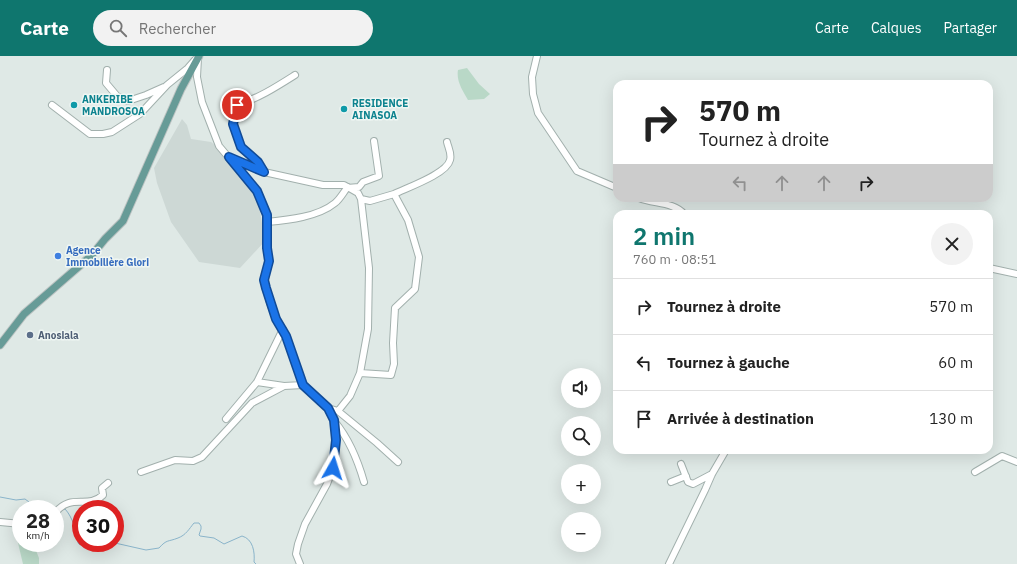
<!DOCTYPE html>
<html lang="fr">
<head>
<meta charset="utf-8">
<style>
	body { margin:0; font-family:"IBM Plex Sans",sans-serif; background:#f2f2f2; color:#222; height:100vh; display:flex; flex-direction:column; font-size:15px; white-space:nowrap }
	* { box-sizing:border-box; margin:0 }
	p { font-size:13px; color:#767676 }
	.icon { flex:none; width:22px; height:22px; fill:none; stroke:currentColor; stroke-width:2; stroke-linecap:round; stroke-linejoin:round }
	.map { position:relative; flex:1; overflow:hidden }
	.panel { position:absolute; left:613px; top:154px; width:380px; height:244px; display:flex; flex-direction:column; background:#fff; border-radius:12px; box-shadow:0 4px 16px #0002 }
	.panel>* { flex:none }
	.banner { position:absolute; left:613px; top:24px; width:380px; height:122px; border-radius:12px; box-shadow:0 4px 16px #0002; background:#fff; color:#222; overflow:hidden }
	.tools { position:absolute; left:561px; top:312px; display:grid; gap:8px }
	.tools a { display:grid; place-items:center; width:40px; height:40px; border-radius:50%; background:#fff; box-shadow:0 4px 16px #0002; font-size:20px }
	.speed { position:absolute; left:12px; top:444px; display:flex; gap:8px; font-size:20px; font-weight:700; text-align:center }
	.speed>* { display:grid; place-content:center; width:52px; height:52px; border-radius:50%; background:#fff; box-shadow:0 4px 16px #0002; line-height:1 }
	.speed small { font-size:10px; font-weight:400 }
	.speed .limit { border:6px solid #d22; background:#fff; color:#111 }
	.pin { position:absolute; display:grid; place-items:center; width:34px; height:34px; color:#fff; margin:-17px; border:2px solid #fff; border-radius:50%; box-shadow:0 1px 4px #0007 }
	.me { position:absolute; width:44px; margin:-22px; rotate:6deg; stroke-linejoin:round; filter:drop-shadow(0 0 3px #0008) }
	.turn { display:flex; align-items:center; gap:14px; height:84px; padding:0 20px; font-size:18px }
	.turn .icon { width:52px; height:52px; stroke-width:2.5 }
	.turn b { display:block; font-size:28px; line-height:34px }
	.lanes { display:flex; align-items:center; height:38px; padding:0 20px; background:#0003; justify-content:center; gap:20px; direction:ltr }
	.lanes .off { opacity:.35 }
	.round { display:grid; place-items:center; flex:none; width:42px; height:42px; border-radius:21px; background:#f2f2f2 }
	.summary { display:flex; align-items:center; justify-content:space-between; height:68px; padding:0 20px }
	h1 { font-size:24px; font-weight:600; line-height:30px; color:#0f766e }
	ul { padding:0; list-style:none }
	li { display:flex; align-items:center; gap:12px; height:56px; padding:0 20px; border-top:1px solid #e0e0e0 }
	li div { flex:1 }
	li b { display:block; font-size:15px }
	li em { font-style:normal }
	header { display:flex; align-items:center; gap:24px; box-sizing:border-box; height:56px; padding:0 20px; background:#0f766e; color:#fff }
	header strong { font-size:19px }
	nav { display:flex; gap:22px; margin-inline-start:auto; font-size:14px }
	.search { width:280px; height:36px; background:#f2f2f2; display:flex; align-items:center; gap:10px; box-sizing:border-box; padding:0 14px; border-radius:22px; color:#767676; font-size:15px }
	.map>svg:first-child { display:block }
	.built { fill:#cdd8d5 }
	.green { fill:#b9d8c7 }
	.lines { fill:none; stroke-linecap:round; stroke-linejoin:round }
	.stream { stroke:#8ab4ca; stroke-width:1 }
	.minor-casing { stroke:#a2b0ad; stroke-width:8 }
	.major-casing { stroke:#bcc3c2; stroke-width:9 }
	.minor { stroke:#fff; stroke-width:6 }
	.major { stroke:#679b97; stroke-width:7 }
	.route-casing { stroke:#114b97; stroke-width:10 }
	.route { stroke:#1a73e8; stroke-width:7 }
	.culture-dot { fill:#0f9aa8; stroke:#eff6f3; stroke-width:1.5 }
	.shop-dot { fill:#3f7fe0; stroke:#eff6f3; stroke-width:1.5 }
	.service-dot { fill:#5c6f8a; stroke:#eff6f3; stroke-width:1.5 }
	.labels { text-anchor:middle; dominant-baseline:central; stroke-width:3; stroke-linejoin:round; paint-order:stroke }
	.culture-label { font-size:10px; font-weight:bold; fill:#0d838f; stroke:#eff6f3; text-anchor:start }
	.shop-label { font-size:10px; font-weight:bold; fill:#366cbe; stroke:#eff6f3; text-anchor:start }
	.service-label { font-size:10px; font-weight:bold; fill:#4e5e75; stroke:#eff6f3; text-anchor:start }
</style>
</head>
<body>
<header>
<strong>Carte</strong>
<div class="search"><svg class="icon" aria-label="search" viewBox="0 0 24 24"><circle cx="10" cy="10" r="6"/><path d="M15 15l6 6"/></svg>Rechercher</div>
<nav><a>Carte</a><a>Calques</a><a>Partager</a></nav>
</header>
<div class="map">
<svg width="1017" height="508" viewBox="0 0 1017 508">
	<rect width="100%" height="100%" fill="#dfe9e6"/>
	<path class="built" d="M182,63L187,69L191,83L211,86L221,94L247,126L256,140L259,149L265,185L240,212L199,206L171,166L157,127L154,112Z"/>
	<path class="green" d="M467,12L479,28L490,38L484,43L468,44C463,35 456,25 458,14Z
		M21,477V487H33L39,502V508H23L18,487Z"/>
	<g class="lines">
		<path class="stream" d="M0,441L16,444L25,443L29,446L28,453
			M62,454L65,453C72,460 78,478 78,487L80,489L86,487
			M55,464L57,462L60,456
			M115,487L146,494L159,492C167,483 168,486 178,482C186,479 189,473 194,467H199L201,470V473L199,479L200,480L214,482L224,488L242,480C253,483 255,496 254,506L256,508"/>
		<defs>
			<path id="minor" d="M537,0L532,21L533,38L538,57L577,115L617,132
				M198,2L197,21L202,46L219,90L257,135L267,159V192L269,205L264,224L270,247L276,263L286,280L303,329L328,352L334,364L336,384L333,412L327,428L305,468L298,488L296,498L300,508
				M107,14L106,27L117,40L128,45L146,39L164,31
				M52,49L90,78H103L112,76L140,58L167,29L188,12L195,4
				M231,102L264,116L323,129H344L358,137L361,143
				M264,116L258,106L241,91L233,68L237,49C259,42 276,31 295,19
				M394,138C406,132 447,118 450,104C452,98 448,91 447,86
				M639,142C654,148 674,146 684,158
				M267,166C288,164 318,161 335,147C340,143 343,137 347,132L359,131L363,126L379,120L374,85
				M989,212L1017,218
				M257,326L284,330
				M328,352L338,355L377,387L398,406
				M338,355L350,340L360,317L368,273L369,212L361,143L370,145L394,138L408,164L419,201L415,233L395,252L393,287L394,308L391,319L360,317
				M226,363L257,326L283,273
				M335,366C349,383 358,405 364,426
				M681,408L688,426L693,428L712,418
				M141,416L175,404L193,405L202,401L252,347L284,330L303,329
				M975,416L1002,400L1017,406
				M671,426L686,420
				M55,457C72,436 87,454 103,439L102,432L108,427
				M0,466L21,468
				M669,508L705,434L712,418L726,394"/>
			<path id="major" d="M0,289L24,258L92,199L105,183L123,165L181,33L199,0"/>
		</defs>
		<use href="#minor" class="minor-casing"/>
		<use href="#major" class="major-casing"/>
		<use href="#minor" class="minor"/>
		<use href="#major" class="major"/>
	</g>
	<g class="lines">
		<defs>
			<path id="route" d="M237,49L233,68L241,91L258,106L264,116L229,101L257,135L267,159V192L269,205L264,224L266,232L276,263L286,280L303,329L328,352L334,364L336,384L333,412"/>
		</defs>
		<use href="#route" class="route-casing"/>
		<use href="#route" class="route"/>
	</g>
	<g class="culture-dot">
		<circle cx="74" cy="49" r="4"/>
		<circle cx="344" cy="53" r="4"/>
	</g>
	<circle class="shop-dot" cx="58" cy="200" r="4"/>
	<circle class="service-dot" cx="30" cy="279" r="4"/>
	<g class="labels">
		<g class="culture-label">
			<text x="82" y="43">ANKERIBE<tspan x="82" dy="12">MANDROSOA</tspan></text>
			<text x="352" y="47">RESIDENCE<tspan x="352" dy="12">AINASOA</tspan></text>
		</g>
		<g class="shop-label">
			<text x="66" y="194">Agence<tspan x="66" dy="12">Immobilière Glori</tspan></text>
		</g>
		<g class="service-label">
			<text x="38" y="279">Anosiala</text>
		</g>
	</g>
</svg>
<div class="tools">
<a><svg class="icon" aria-label="sound" viewBox="0 0 24 24"><path d="M4 9h4l5-4v14l-5-4H4zM17 9q2 3 0 6"/></svg></a>
<a><svg class="icon" aria-label="search" viewBox="0 0 24 24"><circle cx="10" cy="10" r="6"/><path d="M15 15l6 6"/></svg></a>
<a>+</a>
<a>−</a>
</div>
<div class="speed"><div>28<small>km/h</small></div><div class="limit">30</div></div>
<div class="pin" style="left:237px;top:49px;background:#d93025"><svg class="icon" aria-label="arrive" viewBox="0 0 24 24"><path d="M6 21V4h12l-3 4 3 4H6"/></svg></div>
<svg class="me" style="left:333px;top:412px" viewBox="-20 -20 40 40"><path d="M0-17L14 15 0 8-14 15z" fill="#1a73e8" stroke="#fff" stroke-width="4"/></svg>
<div class="banner">
<div class="turn"><svg class="icon" aria-label="right" viewBox="0 0 24 24"><path d="M7 20v-9h11M14 6l5 5-5 5"/></svg><div><b>570 m</b>Tournez à droite</div></div>
<div class="lanes"><svg class="icon off" aria-label="left" viewBox="0 0 24 24"><path d="M17 20v-9H6M10 6l-5 5 5 5"/></svg><svg class="icon off" aria-label="ahead" viewBox="0 0 24 24"><path d="M12 20V5M6 11l6-6 6 6"/></svg><svg class="icon off" aria-label="ahead" viewBox="0 0 24 24"><path d="M12 20V5M6 11l6-6 6 6"/></svg><svg class="icon" aria-label="right" viewBox="0 0 24 24"><path d="M7 20v-9h11M14 6l5 5-5 5"/></svg></div>
</div>
<section class="panel">
<div class="summary"><div><h1>2 min</h1><p>760 m · 08:51</p></div><a class="round"><svg class="icon" aria-label="close" viewBox="0 0 24 24"><path d="M6 6l12 12M18 6L6 18"/></svg></a></div>
<ul>
<li><svg class="icon" aria-label="right" viewBox="0 0 24 24"><path d="M7 20v-9h11M14 6l5 5-5 5"/></svg><div><b>Tournez à droite</b></div><em>570 m</em></li>
<li><svg class="icon" aria-label="left" viewBox="0 0 24 24"><path d="M17 20v-9H6M10 6l-5 5 5 5"/></svg><div><b>Tournez à gauche</b></div><em>60 m</em></li>
<li><svg class="icon" aria-label="arrive" viewBox="0 0 24 24"><path d="M6 21V4h12l-3 4 3 4H6"/></svg><div><b>Arrivée à destination</b></div><em>130 m</em></li>
</ul>
</section>
</div>
</body>
</html>
